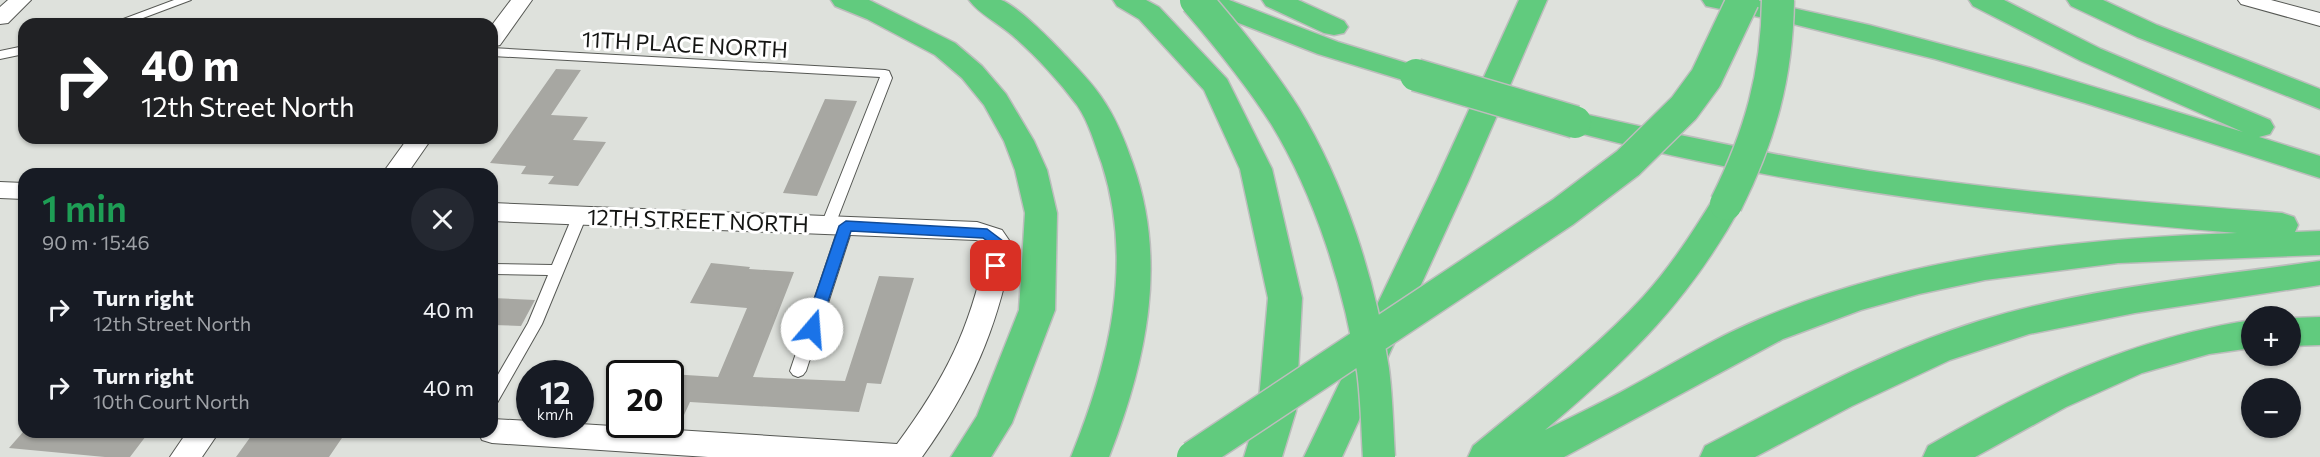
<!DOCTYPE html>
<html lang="en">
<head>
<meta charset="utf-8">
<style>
	body { margin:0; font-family:Commissioner,sans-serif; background:#242831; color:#f1f3f6; height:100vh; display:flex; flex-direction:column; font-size:22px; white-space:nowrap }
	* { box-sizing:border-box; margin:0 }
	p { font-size:20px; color:#9ea1a6 }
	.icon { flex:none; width:33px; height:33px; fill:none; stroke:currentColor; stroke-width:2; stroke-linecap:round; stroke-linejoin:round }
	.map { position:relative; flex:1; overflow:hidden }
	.side { position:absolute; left:18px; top:168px; width:480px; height:270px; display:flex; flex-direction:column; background:#171b24; border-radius:18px; box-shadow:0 2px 4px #0004 }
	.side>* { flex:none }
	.banner { position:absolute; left:18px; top:18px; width:480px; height:126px; border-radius:18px; box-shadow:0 2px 4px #0004; background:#202124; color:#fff; overflow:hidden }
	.buttons { position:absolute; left:2241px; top:306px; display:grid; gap:12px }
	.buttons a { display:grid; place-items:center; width:60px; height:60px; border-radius:50%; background:#171b24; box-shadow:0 2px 4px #0004; font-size:30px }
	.speed { position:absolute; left:516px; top:360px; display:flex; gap:12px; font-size:30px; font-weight:700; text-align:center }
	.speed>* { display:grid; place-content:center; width:78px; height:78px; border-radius:50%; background:#171b24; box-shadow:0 2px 4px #0004; line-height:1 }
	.speed small { font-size:15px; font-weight:400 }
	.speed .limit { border:3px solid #111; border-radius:9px; background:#fff; color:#111 }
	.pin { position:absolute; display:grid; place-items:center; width:51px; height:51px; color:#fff; margin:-26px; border-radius:12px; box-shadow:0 3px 9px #0006 }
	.me { position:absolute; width:66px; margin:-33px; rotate:18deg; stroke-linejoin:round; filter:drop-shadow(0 0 4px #0008) }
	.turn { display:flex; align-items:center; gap:21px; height:126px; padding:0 24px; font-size:27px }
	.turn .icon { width:78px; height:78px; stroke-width:2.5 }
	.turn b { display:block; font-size:42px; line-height:51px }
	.round { display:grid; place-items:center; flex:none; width:63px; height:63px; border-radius:32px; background:#242831 }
	.headline { display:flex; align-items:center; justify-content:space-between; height:102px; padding:0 24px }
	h1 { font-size:36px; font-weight:600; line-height:45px; color:#1e9e55 }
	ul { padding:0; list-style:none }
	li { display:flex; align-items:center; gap:18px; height:78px; padding:0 24px }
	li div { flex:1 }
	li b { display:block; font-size:22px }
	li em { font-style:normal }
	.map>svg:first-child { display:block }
	.building { fill:#a7a7a2 }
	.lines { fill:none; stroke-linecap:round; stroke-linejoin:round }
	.lane-casing { stroke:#565854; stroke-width:2 }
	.street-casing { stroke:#565854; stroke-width:2 }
	.highway-casing { stroke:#bdbdbd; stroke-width:3 }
	.lane { fill:#fff; fill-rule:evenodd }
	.street { fill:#fff; fill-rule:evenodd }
	.highway { fill:#61cb7e; fill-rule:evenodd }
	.highway-bridge-casing { stroke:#bdbdbd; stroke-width:35; stroke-linecap:butt }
	.highway-bridge { stroke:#61cb7e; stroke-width:32 }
	.route { fill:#1a73e8; stroke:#114b97; stroke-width:1.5 }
	.labels { text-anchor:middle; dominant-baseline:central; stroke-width:6; stroke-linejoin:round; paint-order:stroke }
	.street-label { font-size:22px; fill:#141513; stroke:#fff }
</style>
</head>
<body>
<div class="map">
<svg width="2320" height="457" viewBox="0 0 2320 457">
	<rect width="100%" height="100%" fill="#dee1dc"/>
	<path class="building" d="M556,69L581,70L551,115L588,117L573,140L606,142L578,186L548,184L554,176L521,174L526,166L490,163Z
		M825,99L857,101L817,196L783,193Z
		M711,263L750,267L749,269L794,272L753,377L845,381L879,276L914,278L881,384L867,383L859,412L690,402L678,428L670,427V374L718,377L747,308L690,303Z
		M492,298L535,300L521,326L492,325Z
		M23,432H149L130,457H105L9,448Z
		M254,432H346L329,457H236Z"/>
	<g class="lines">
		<defs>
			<path id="lane" d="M174,0H191L127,24H110Z
				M24,46V54L0,59V51Z
				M492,48L885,70L889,71L892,78L835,225L828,230L821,225L880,77L492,56Z
				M580,210L587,215L542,324L497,403L492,405V385L528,323L548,275L492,274V264L552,265L573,215Z
				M846,221L853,226L806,371L803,375L798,377L793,375L790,371L839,226Z"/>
			<path id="street" d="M8,0H31L8,23L0,24V7Z
				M511,0H532L500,45L492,47V25Z
				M2238,0H2271L2320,13V26L2241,4Z
				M408,138H432L407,174H382Z
				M0,182L24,183V199L0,198Z
				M492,203L977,222L1002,230L1013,246C997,330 972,387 922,457H708L492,443L482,440L478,432H492V419L530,421V424H580L897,444C946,378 971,327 987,247L984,242L976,240L492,221Z
				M187,432H219L202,457H170Z"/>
			<path id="highway" d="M831,0H869L955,43L982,66L1006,94L1034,141L1047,170L1057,213L1055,310L1012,423L991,457H951L977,416L1019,310L1025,213L1015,170L1004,141L984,105L962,78L935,55L867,19L835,6Z
				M969,0C979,0 993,0 1001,0C1018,6 1054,43 1067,57C1079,70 1092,83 1102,98C1116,118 1125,141 1133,164C1168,263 1146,362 1109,457H1071C1109,363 1134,264 1102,164C1095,145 1089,122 1077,105C1058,80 1035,55 1012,35C998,23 979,14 969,0Z
				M1113,0H1146L1159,7L1227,79L1272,169L1302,298L1296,411L1282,457H1244L1258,411L1268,298L1240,169L1204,90L1139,19L1117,6Z
				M1191,0H1229L1338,42L1426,69L1431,75L1426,81L1416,84L1318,54L1195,6Z
				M1262,0H1298L1344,21L1348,27L1344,33L1334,35L1324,33L1266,6Z
				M1519,0H1547L1469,180L1342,457H1304L1437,180Z
				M1702,0H1756L1869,25L2031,68L2243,132L2081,61L1973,6L1969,0H2004L2101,49L2270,120L2274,127L2270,134L2259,137L2320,156V178L2085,103L1935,59L1793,24L1706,6Z
				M2067,0H2103L2157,25L2320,89V109L2137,37L2071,6Z
				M1575,112C1673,134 1771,155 1870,171C2006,192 2144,202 2282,213L2294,217L2298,225L2295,232L2320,231V255L2118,263L1985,280L1919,294L1861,310L1783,339L1564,457H1468L1473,446C1531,398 1592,352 1643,297C1671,266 1693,232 1715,196L1726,193L1737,196L1742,204C1689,301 1629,359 1545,430C1578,414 1611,398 1643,380C1681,359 1719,336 1760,319C1910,255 2075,239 2237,233C2011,214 1784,188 1564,129L1560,122L1564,115Z
				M2320,261V285L2135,313L2029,334L1950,360L1852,406L1755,457H1700L1705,446C1794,400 1883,351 1979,321C2089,287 2207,277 2320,261Z
				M2320,317V345L2290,346V318Z
				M2252,320V348L2209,354L2142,373L2066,407L1975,457H1923L1928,446C2035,385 2129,339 2252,320Z"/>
		</defs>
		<use href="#lane" class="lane-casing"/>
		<use href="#street" class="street-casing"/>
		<use href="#highway" class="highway-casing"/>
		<use href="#lane" class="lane"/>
		<use href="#street" class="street"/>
		<use href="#highway" class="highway"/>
		<defs>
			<path id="highway-bridge" d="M1196,0C1228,37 1259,75 1285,116C1330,190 1360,285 1373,370C1377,399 1377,428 1379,457
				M1416,75L1575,122
				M1726,204C1760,136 1777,76 1778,0
				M1193,457L1563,212L1628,163L1684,108L1706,78L1743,0"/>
		</defs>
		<use href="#highway-bridge" class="highway-bridge-casing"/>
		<use href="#highway-bridge" class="highway-bridge"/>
	</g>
	<path class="route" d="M846,221L987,229L1007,244L1001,269H991L989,266L993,245L983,238L851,231L819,329L817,333H807L804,329L839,226Z"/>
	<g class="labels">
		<g class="street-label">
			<text transform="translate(685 44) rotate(3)">11TH PLACE NORTH</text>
			<text transform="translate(698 220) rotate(2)">12TH STREET NORTH</text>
		</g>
	</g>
</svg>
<div class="buttons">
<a>+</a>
<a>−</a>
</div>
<div class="speed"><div>12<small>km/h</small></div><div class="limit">20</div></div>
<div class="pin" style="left:996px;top:266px;background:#d93025"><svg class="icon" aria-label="arrive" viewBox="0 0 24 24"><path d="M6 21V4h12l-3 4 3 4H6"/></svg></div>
<svg class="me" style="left:812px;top:329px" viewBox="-20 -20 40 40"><circle r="19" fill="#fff"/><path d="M0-13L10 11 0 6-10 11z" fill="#1a73e8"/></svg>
<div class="banner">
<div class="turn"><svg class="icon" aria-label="right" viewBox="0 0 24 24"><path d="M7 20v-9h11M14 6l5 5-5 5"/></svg><div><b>40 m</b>12th Street North</div></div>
</div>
<section class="side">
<div class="headline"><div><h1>1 min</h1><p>90 m · 15:46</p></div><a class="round"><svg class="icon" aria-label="close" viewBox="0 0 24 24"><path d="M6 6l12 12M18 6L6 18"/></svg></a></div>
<ul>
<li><svg class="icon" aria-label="right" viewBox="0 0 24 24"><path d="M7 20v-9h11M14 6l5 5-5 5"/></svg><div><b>Turn right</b><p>12th Street North</p></div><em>40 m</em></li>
<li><svg class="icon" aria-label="right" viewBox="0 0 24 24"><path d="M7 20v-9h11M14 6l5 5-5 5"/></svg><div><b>Turn right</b><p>10th Court North</p></div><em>40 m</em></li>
</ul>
</section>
</div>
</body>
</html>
